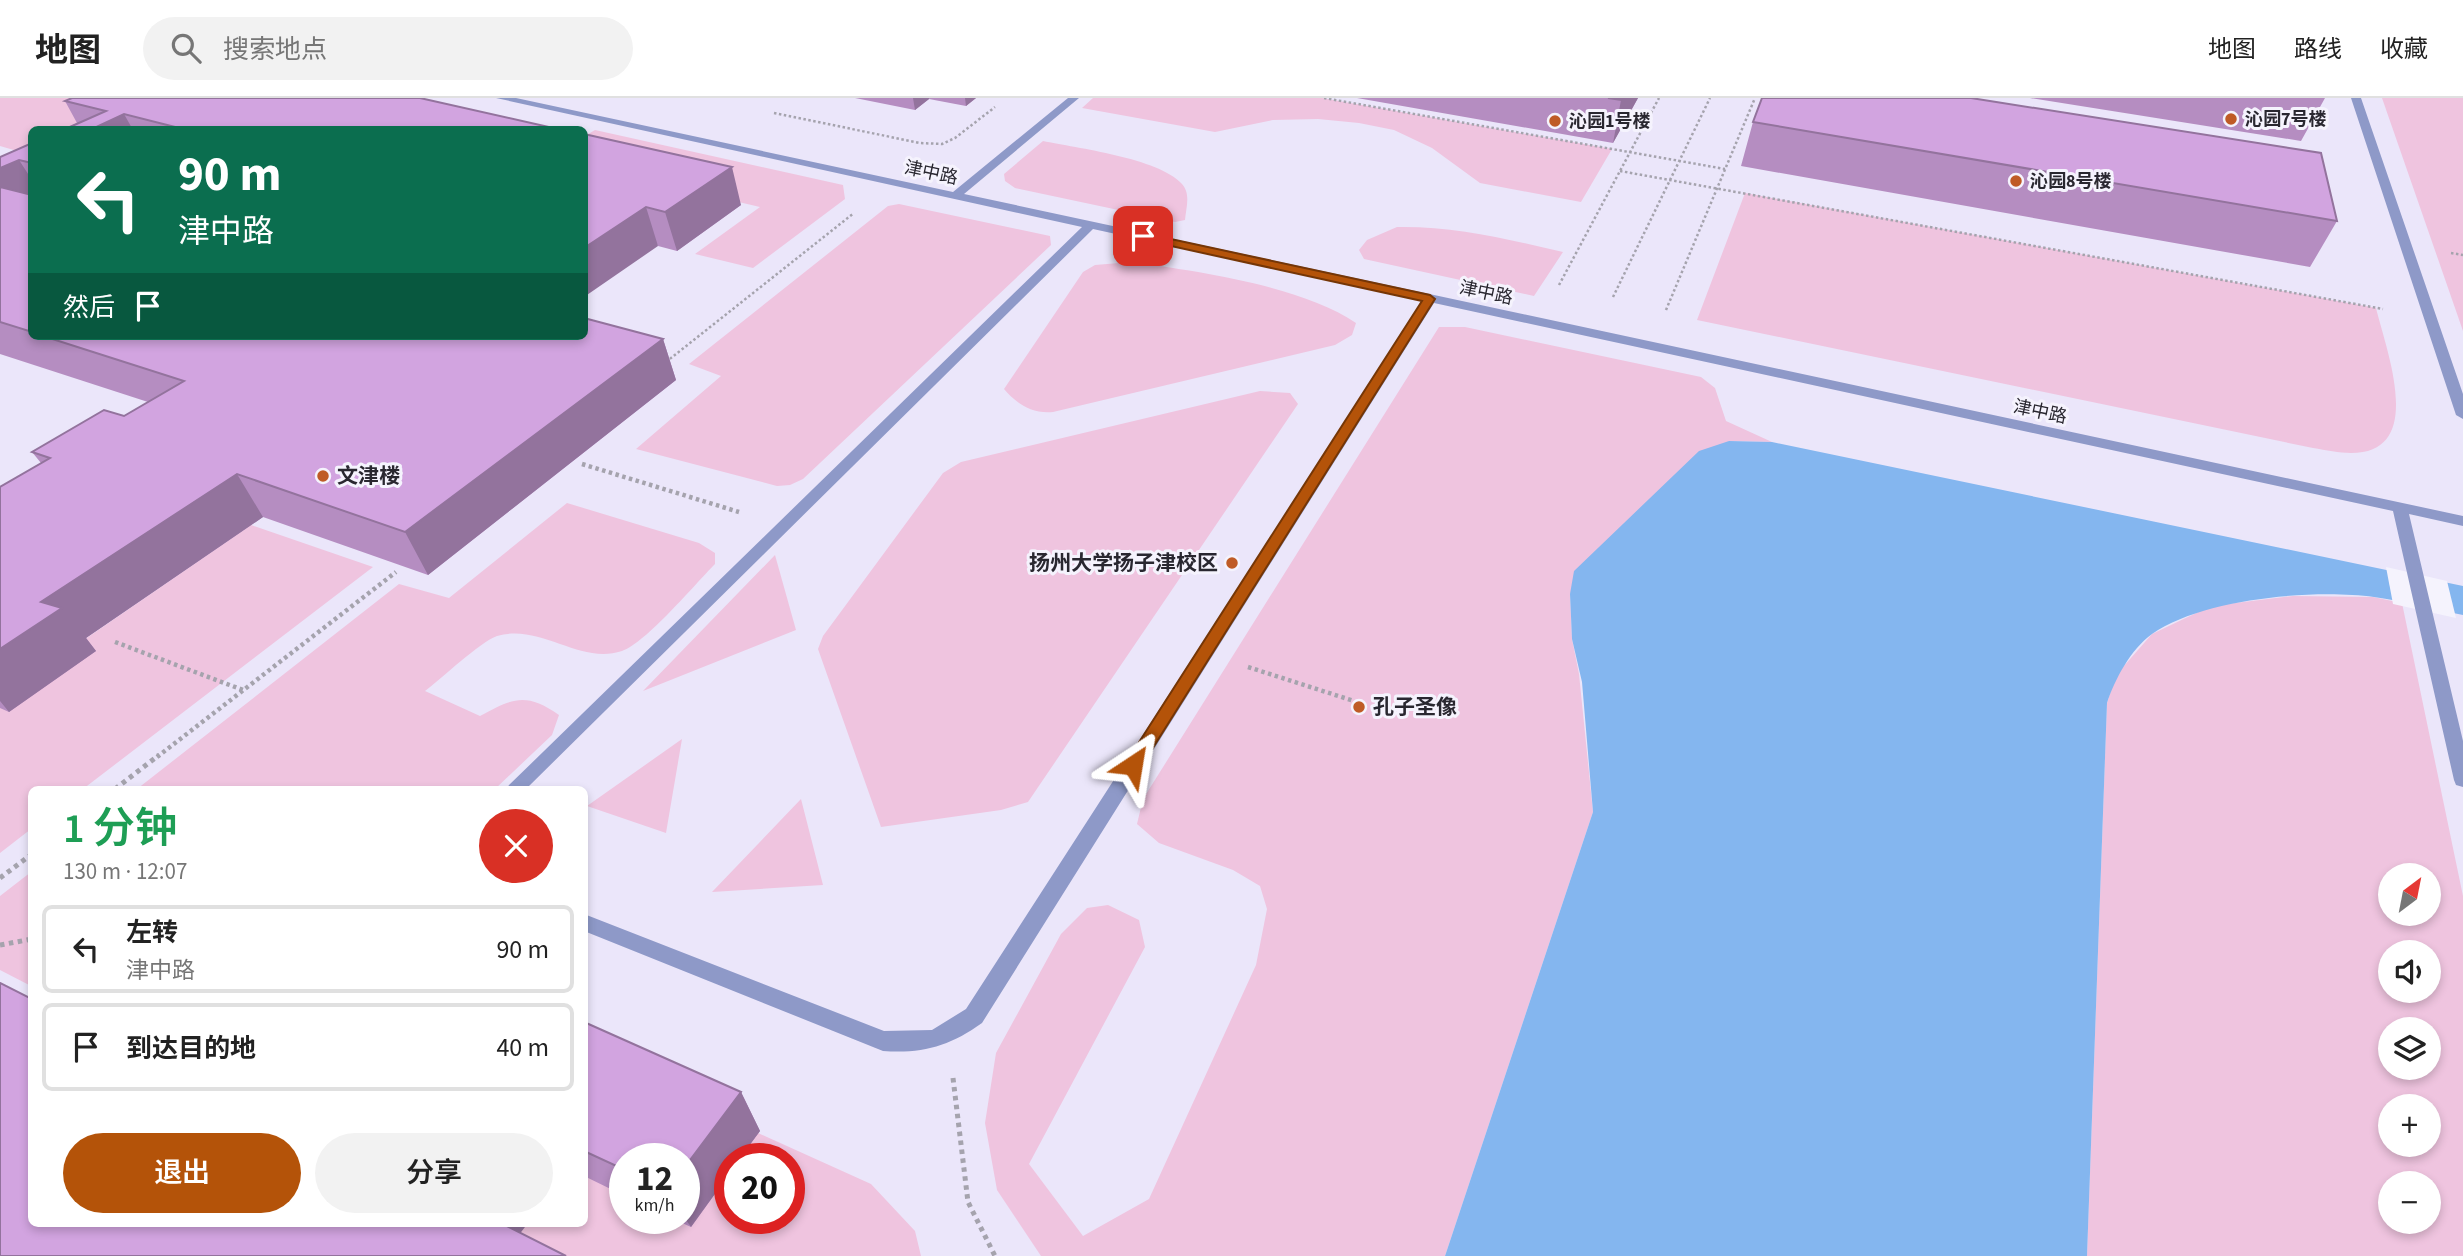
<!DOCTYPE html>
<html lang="zh">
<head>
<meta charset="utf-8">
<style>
	body { margin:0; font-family:"Source Sans 3","Noto Sans SC",sans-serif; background:#f2f2f2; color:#222; height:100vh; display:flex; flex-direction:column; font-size:26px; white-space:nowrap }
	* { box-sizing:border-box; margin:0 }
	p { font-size:23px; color:#767676 }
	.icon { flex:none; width:38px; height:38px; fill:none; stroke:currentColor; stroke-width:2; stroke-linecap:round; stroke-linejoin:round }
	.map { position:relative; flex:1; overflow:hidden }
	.panel { position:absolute; left:28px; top:688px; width:560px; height:441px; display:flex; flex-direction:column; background:#fff; border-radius:10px; box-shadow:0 4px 10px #0003 }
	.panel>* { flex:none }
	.hud { position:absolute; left:28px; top:28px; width:560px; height:214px; border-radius:10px; box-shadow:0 4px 10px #0003; background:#0b6e4f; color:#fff; overflow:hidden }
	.needle { width:46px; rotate:32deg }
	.tools { position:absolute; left:2378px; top:765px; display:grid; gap:14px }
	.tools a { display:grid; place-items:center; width:63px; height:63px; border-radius:50%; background:#fff; box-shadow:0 4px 10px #0003; font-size:35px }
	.speed { position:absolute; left:609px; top:1045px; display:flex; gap:14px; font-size:35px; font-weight:700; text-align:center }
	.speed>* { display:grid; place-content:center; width:91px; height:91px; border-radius:50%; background:#fff; box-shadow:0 4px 10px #0003; line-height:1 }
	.speed small { font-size:18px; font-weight:400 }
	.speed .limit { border:10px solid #d22; background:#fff; color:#111 }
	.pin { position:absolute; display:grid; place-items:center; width:60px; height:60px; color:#fff; margin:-30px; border-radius:14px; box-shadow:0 4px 10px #0006 }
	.me { position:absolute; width:77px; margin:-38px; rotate:33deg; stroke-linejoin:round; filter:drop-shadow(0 0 5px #0008) }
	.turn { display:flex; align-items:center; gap:24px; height:147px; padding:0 35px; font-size:32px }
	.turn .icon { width:91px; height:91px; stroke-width:2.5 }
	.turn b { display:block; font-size:49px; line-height:60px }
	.then { display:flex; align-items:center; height:66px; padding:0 35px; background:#0003; gap:14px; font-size:26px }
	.round { display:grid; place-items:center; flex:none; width:74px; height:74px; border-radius:37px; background:#f2f2f2 }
	.headline { display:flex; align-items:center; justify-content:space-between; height:119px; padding:0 35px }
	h1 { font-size:42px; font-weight:600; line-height:52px; color:#1e9e55 }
	.primary-button { display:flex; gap:14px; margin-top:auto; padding:14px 35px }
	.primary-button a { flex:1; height:80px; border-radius:42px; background:#b45309; color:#fff; font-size:28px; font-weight:600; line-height:80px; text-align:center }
	.primary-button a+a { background:#f2f2f2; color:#222 }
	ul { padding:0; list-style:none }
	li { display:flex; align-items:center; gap:21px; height:88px; margin:0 14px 10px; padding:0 21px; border:4px solid #e0e0e0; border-radius:10px }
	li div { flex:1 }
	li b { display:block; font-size:26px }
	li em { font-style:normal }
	header { display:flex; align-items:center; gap:42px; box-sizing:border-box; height:98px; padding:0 35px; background:#fff; border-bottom:2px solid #e0e0e0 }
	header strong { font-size:33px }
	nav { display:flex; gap:38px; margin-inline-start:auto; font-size:24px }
	.search { width:490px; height:63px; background:#f2f2f2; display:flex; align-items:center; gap:18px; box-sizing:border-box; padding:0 24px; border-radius:38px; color:#767676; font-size:26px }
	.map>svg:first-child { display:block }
	.built { fill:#ebe6fa; fill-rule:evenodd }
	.green { fill:#efc4df; fill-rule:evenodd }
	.water { fill:#84b6ef }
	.pier { fill:#f5f3fd }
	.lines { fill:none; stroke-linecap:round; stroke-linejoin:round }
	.path-far2 { stroke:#a5a3ad; stroke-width:2.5; stroke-dasharray:2.5 2.5; stroke-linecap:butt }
	.path-far1 { stroke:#a5a3ad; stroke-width:4.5; stroke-dasharray:3.5 3.5; stroke-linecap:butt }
	.path { stroke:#a5a3ad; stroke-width:5; stroke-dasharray:4.5 4.5; stroke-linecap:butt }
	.lane { fill:#8e99c8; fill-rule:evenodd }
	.wall { fill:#b58dc1 }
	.shaded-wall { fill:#93739d }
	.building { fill:#d2a4e0; stroke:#93739d; stroke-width:2 }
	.route { fill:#b45309; stroke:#753606; stroke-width:2 }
	.poi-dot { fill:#bf5b26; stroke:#f5f3fd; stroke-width:2.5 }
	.labels { text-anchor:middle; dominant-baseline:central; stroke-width:6; stroke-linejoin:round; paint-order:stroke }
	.far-poi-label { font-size:18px; font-weight:bold; fill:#292730; stroke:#f5f3fd; text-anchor:start }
	.far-street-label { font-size:18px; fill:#292730; stroke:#f5f3fd }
	.poi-label { font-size:21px; font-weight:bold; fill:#292730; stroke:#f5f3fd; text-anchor:start }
</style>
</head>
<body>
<header>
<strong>地图</strong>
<div class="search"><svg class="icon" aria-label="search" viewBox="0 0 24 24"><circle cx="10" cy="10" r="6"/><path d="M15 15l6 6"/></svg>搜索地点</div>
<nav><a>地图</a><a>路线</a><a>收藏</a></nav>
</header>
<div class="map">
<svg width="2463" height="1158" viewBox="0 0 2463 1158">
	<rect width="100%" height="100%" fill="#f5f3fd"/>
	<path class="built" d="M0,0H2463V1158H0ZM32,32H584V238H32ZM32,691H584V1125H32ZM2390,777H2429V816H2390ZM2390,854H2429V892H2390ZM2390,931H2429V970H2390ZM2390,1008H2429V1046H2390ZM625,1060H684V1120H625ZM730,1060H789V1120H730ZM2390,1085H2429V1124H2390Z"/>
	<path class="green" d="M0,0H174L104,31L32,32L31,57L0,48Z
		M1093,0H1322L1612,51L1581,104L1480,85L1432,50L1394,32L1359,25L1318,21L1273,22L1215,34L1082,10Z
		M2382,0H2463V233Z
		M595,32L843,87L845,101L753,170L695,156L760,109L585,68V38Z
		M1043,43C1076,50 1159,60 1182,86C1191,96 1186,110 1185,122L1175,124L1015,90L1005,83L1004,76Z
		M1745,95L2376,210C2386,252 2427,355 2351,355C2339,355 2326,352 2313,350L1697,222Z
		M899,106L1050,138L1051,147L803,381L790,387L777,388L636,351L721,278L689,266L888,108Z
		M1397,129C1454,128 1507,141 1563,154L1534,198L1364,161L1359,152L1367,142Z
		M1131,164C1197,173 1302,188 1356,225L1352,237L1335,247L1053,314C1032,316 1017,306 1004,291L1083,174L1095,167Z
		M1439,229H1465L1701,279L1715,290L1726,323L1772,344L1729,343L1570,496L1572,541L1579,576L1593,714L1445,1158H1041L997,1092L985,1025L996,955L1061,836L1087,810L1108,807L1139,822L1145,849L1029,1066L1083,1138L1149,1101L1256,867L1267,811L1260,788L1233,772L1159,745L1137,726L1143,701Z
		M1260,293L1290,295L1298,306L1028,704L1001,712L881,729L818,551L823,538L943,375L961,364Z
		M567,405L699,445L715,455V466C695,486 646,545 622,553C579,567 541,525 497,538C480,544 441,581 425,593L480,618C513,600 526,594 559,617L552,637L495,691H137L399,486L449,500Z
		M251,427L373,469L83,691H32L31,731L0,755V610L75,548Z
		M775,457L796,532L643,593Z
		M2293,498L2373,499L2402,505L2463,798V1158H2087L2107,605L2116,577L2152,536L2211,508ZM2390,777H2429V816H2390ZM2390,854H2429V892H2390ZM2390,931H2429V970H2390ZM2390,1008H2429V1046H2390ZM2390,1085H2429V1124H2390Z
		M682,641L666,735L587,708Z
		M801,701L823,787L712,794Z
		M31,774V888L0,872V798Z
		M585,957L871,1086L915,1133L921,1158H566L501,1125H584ZM625,1060H684V1120H625ZM730,1060H789V1120H730Z"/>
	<path class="water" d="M1729,343L1772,344L2463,488V517C2434,511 2404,503 2374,499C2314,491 2203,500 2152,536C2131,551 2115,581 2107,605L2087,1158H1445L1593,714L1582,584L1572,541L1570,496L1574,473L1699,353Z"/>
	<path class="pier" d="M2386,469L2447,483L2456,520L2393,506Z"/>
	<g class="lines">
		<path class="path-far2" d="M1324,0L1725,71
			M774,15L920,45L942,46L955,40L995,9
			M1620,73L2383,211
			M2451,155L2463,157
			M1559,187L1659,0
			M1613,199L1710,0
			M1666,212L1755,0
			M666,264L854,115"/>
		<path class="path-far1" d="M582,366L739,414
			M115,544L243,592
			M1248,569L1354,603
			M157,659L396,474"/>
		<path class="path" d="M115,691L159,657
			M0,780L32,756
			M0,847L32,841
			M953,980L968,1104L995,1158"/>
		<path class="lane" d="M496,0H516L953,94L1068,0H1079L964,96L2463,418V428L2409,416L2463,643V689L2456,687L2454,682L2393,413L1434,205L982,925C950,948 922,956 883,953L584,833V816L884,933L932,932L966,911L1423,203L1093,131L526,691H505L1082,129Z
			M2351,0H2361L2463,296V321L2456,317Z"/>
	</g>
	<path class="wall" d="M855,0H976L966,8L929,1L915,12Z
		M1357,0H1638L1613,45Z
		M2030,0H2325L2301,43Z
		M65,3L562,32H63L77,25Z
		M1753,24L2337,123L2310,169L1741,68Z
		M584,36L741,107L677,153L658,148Z
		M32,45V238H584L663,241L676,282L428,477L263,419L86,540L96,553L9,614L0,610V389L41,365L32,354L124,318L148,304L0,256V59Z
		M584,924L741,994L760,1033L740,1060H730V1075L691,1129L671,1120H684V1060H625V1098L584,1078Z"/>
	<path class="shaded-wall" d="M913,0H929V1L915,12Z
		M965,0H976L966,8Z
		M1623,0H1638L1613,45L1621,2Z
		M124,16L133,32H90Z
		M19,62L32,82V105L0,120V70Z
		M732,69L741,107L677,153L665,114Z
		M646,109L658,148L584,199V150Z
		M663,241L676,282L428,477L405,434Z
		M237,376L263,419L86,540L96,553L9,614L0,603V551L41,504Z
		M741,994L760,1033L740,1060H730V1075L691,1129L684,1119V1070Z
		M488,1125H528L509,1150Z"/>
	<path class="building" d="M72,0H420L562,32H187L124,16L90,32H63L106,13L65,3Z
		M1608,0H1623L1621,2Z
		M1762,0H1971L2321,55L2337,123L1753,24Z
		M584,36L732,69L665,114L646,109L584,150Z
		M32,45V65L19,62L0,70V59Z
		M0,89L32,97V234L0,224Z
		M584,220L663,241L405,434L237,376L41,504L62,510L0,551V389L50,360L32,354L104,312L124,318L184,283L43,238H584Z
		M0,885L32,901V1125H501L566,1158H0Z
		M584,924L741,994L684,1070V1060H625V1072L584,1053Z"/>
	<path class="route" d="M1143,135L1430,197L1435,201L1139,672H1127L1124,667L1127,663L1422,203L1139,141V136Z"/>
	<g class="poi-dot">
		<circle cx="2231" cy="21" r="7"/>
		<circle cx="1555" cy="23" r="7"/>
		<circle cx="2016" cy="83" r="7"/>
		<circle cx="323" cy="378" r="7"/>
		<circle cx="1232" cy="465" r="7"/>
		<circle cx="1359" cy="609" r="7"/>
	</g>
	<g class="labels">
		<g class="far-poi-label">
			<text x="2245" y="21">沁园7号楼</text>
			<text x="1569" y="23">沁园1号楼</text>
			<text x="2030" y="83">沁园8号楼</text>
		</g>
		<g class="far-street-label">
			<text transform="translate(931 75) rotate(12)">津中路</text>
			<text transform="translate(1486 195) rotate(12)">津中路</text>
			<text transform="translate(2040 314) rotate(12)">津中路</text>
		</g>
		<g class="poi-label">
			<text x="337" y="378">文津楼</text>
			<text x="1218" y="465" text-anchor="end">扬州大学扬子津校区</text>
			<text x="1373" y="609">孔子圣像</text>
		</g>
	</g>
</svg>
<div class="tools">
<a><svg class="needle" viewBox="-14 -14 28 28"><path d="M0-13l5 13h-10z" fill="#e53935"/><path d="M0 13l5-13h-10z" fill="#767676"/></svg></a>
<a><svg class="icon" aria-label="sound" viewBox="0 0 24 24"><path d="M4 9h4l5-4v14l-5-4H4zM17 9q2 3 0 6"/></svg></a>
<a><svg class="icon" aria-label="layers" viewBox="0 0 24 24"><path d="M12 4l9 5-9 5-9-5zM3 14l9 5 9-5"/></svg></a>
<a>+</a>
<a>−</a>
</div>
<div class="speed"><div>12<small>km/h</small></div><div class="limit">20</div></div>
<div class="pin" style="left:1143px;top:138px;background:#d93025"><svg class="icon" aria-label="arrive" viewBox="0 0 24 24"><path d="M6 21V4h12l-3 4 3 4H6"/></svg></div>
<svg class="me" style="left:1133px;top:667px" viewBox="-20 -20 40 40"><path d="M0-17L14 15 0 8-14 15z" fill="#b45309" stroke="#fff" stroke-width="4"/></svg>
<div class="hud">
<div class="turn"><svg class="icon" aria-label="left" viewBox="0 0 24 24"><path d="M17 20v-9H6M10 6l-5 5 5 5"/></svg><div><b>90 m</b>津中路</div></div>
<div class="then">然后<svg class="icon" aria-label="arrive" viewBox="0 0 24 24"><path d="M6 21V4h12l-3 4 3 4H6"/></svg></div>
</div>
<section class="panel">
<div class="headline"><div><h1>1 分钟</h1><p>130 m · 12:07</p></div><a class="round" style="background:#d93025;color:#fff"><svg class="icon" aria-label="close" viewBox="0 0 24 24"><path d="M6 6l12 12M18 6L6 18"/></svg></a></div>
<ul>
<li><svg class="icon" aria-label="left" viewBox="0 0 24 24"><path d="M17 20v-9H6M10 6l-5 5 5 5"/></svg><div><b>左转</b><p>津中路</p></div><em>90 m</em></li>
<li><svg class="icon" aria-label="arrive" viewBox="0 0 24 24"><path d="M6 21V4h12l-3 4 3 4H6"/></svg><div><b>到达目的地</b></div><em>40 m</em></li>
</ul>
<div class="primary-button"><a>退出</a><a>分享</a></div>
</section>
</div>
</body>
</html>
